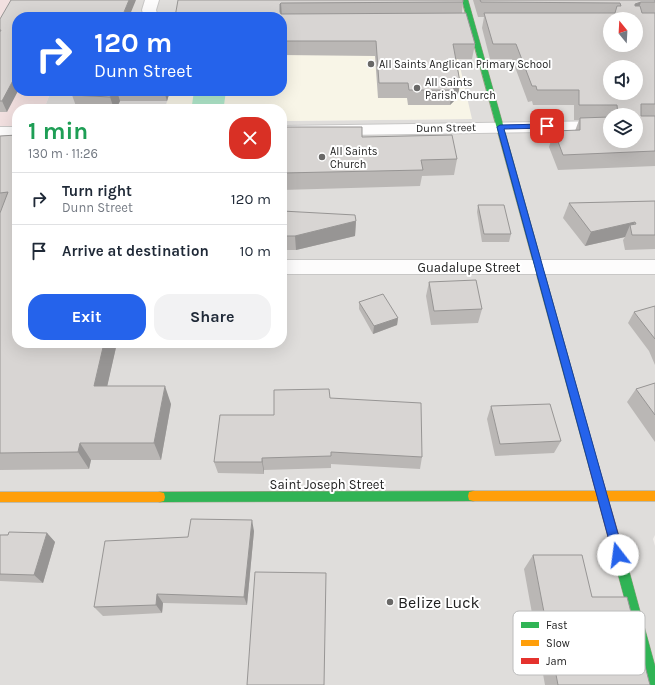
<!DOCTYPE html>
<html lang="en">
<head>
<meta charset="utf-8">
<style>
	body { margin:0; font-family:Karla,sans-serif; background:#f2f2f3; color:#1f2937; height:100vh; display:flex; flex-direction:column; font-size:15px; white-space:nowrap }
	* { box-sizing:border-box; margin:0 }
	p { font-size:13px; color:#747a83 }
	.icon { flex:none; width:22px; height:22px; fill:none; stroke:currentColor; stroke-width:2; stroke-linecap:round; stroke-linejoin:round }
	.map { position:relative; flex:1; overflow:hidden }
	.panel { position:absolute; left:12px; top:104px; width:275px; height:244px; display:flex; flex-direction:column; background:#fff; border-radius:16px; box-shadow:0 4px 16px #0002 }
	.panel>* { flex:none }
	.top-card { position:absolute; left:12px; top:12px; width:275px; height:84px; border-radius:16px; box-shadow:0 4px 16px #0002; background:#2563eb; color:#fff; overflow:hidden }
	.needle { width:26px; rotate:342deg }
	.fabs { position:absolute; left:603px; top:12px; display:grid; gap:8px }
	.fabs a { display:grid; place-items:center; width:40px; height:40px; border-radius:50%; background:#fff; box-shadow:0 4px 16px #0002; font-size:20px }
	.pin { position:absolute; display:grid; place-items:center; width:34px; height:34px; color:#fff; margin:-17px; border-radius:8px; box-shadow:0 2px 6px #0006 }
	.me { position:absolute; width:44px; margin:-22px; rotate:345deg; stroke-linejoin:round; filter:drop-shadow(0 0 3px #0008) }
	.turn { display:flex; align-items:center; gap:14px; height:84px; padding:0 16px; font-size:18px }
	.turn .icon { width:52px; height:52px; stroke-width:2.5 }
	.turn b { display:block; font-size:28px; line-height:34px }
	.round { display:grid; place-items:center; flex:none; width:42px; height:42px; border-radius:16px; background:#f2f2f3 }
	.summary { display:flex; align-items:center; justify-content:space-between; height:68px; padding:0 16px }
	h1 { font-size:24px; font-weight:700; line-height:30px; color:#1e9e55 }
	.primary-button { display:flex; gap:8px; margin-top:auto; padding:8px 16px }
	.primary-button a { flex:1; height:46px; border-radius:16px; background:#2563eb; color:#fff; font-size:16px; font-weight:700; line-height:46px; text-align:center }
	.primary-button a+a { background:#f2f2f3; color:#1f2937 }
	ul { padding:0; list-style:none }
	li { display:flex; align-items:center; gap:12px; height:52px; padding:0 16px; border-top:1px solid #e0e1e3 }
	li div { flex:1 }
	li b { display:block; font-size:15px }
	li em { font-style:normal }
	.map>svg:first-child { display:block }
	.residential { fill:#dfdddb; fill-rule:evenodd }
	.commercial { fill:#f2e0e0 }
	.education { fill:#f8f5e7 }
	.pitch { fill:#b2eacd }
	.lines { fill:none; stroke-linecap:round; stroke-linejoin:round }
	.street-casing { stroke:#c8c7c6; stroke-width:2 }
	.fast-casing { stroke:#9b9a80; stroke-width:1 }
	.slow-casing { stroke:#9b9a80; stroke-width:1 }
	.jam-casing { stroke:#9b9a80; stroke-width:1 }
	.street { fill:#fdfcfc; fill-rule:evenodd }
	.fast { fill:#30b455; fill-rule:evenodd }
	.slow { fill:#ff9f0a; fill-rule:evenodd }
	.jam { fill:#e5322d; fill-rule:evenodd }
	.wall { fill:#bab7b5; fill-rule:evenodd }
	.shaded-wall { fill:#979594 }
	.building { fill:#d8d5d3; stroke:#979594; fill-rule:evenodd }
	.route { fill:#2563eb; stroke:#184099 }
	.poi-dot { fill:#696867; stroke:#fff; stroke-width:1.5 }
	.labels { text-anchor:middle; dominant-baseline:central; stroke-width:4; stroke-linejoin:round; paint-order:stroke }
	.far-poi-label { font-size:11px; fill:#212121; stroke:#fff; text-anchor:start }
	.far-street-label { font-size:11px; fill:#212121; stroke:#fff }
	.street-label { font-size:13px; fill:#212121; stroke:#fff }
	.near-poi-label { font-size:16px; fill:#212121; stroke:#fff; text-anchor:start }
	.key { fill:#fff; stroke:#bcbcbc; stroke-width:1 }
	.key-label { font-size:11px; fill:#212121 }
</style>
</head>
<body>
<div class="map">
<svg width="655" height="685" viewBox="0 0 655 685">
	<rect width="100%" height="100%" fill="#f0edea"/>
	<path class="residential" d="M85,0H655V535L653,539L655,546V685H0V226L17,343H282V121L472,119L282,17H79ZM610,19H636V45H610ZM610,67H636V93H610ZM610,115H636V141H610Z
		M51,91H170L165,109H44Z"/>
	<path class="commercial" d="M0,0H85L17,17V91H51L44,109H17V181L0,226Z"/>
	<path class="education" d="M453,36L472,119L282,121V109H165L170,91H282V37Z"/>
	<path class="pitch" d="M194,91H226L224,105H192Z"/>
	<g class="lines">
		<defs>
			<path id="street" d="M145,0H159L156,10L158,17H144L142,10Z
				M610,121V131L282,136V126Z
				M0,127H17V137H0Z
				M282,260H655V274H282Z"/>
			<path id="fast" d="M462,0H468L599,467L598,470L594,472L590,470L589,467Z
				M473,491L477,492L478,496L477,500L473,501L160,502L156,501L155,497L156,493L160,492Z
				M622,561L626,563L628,567L655,666V685H648L616,567L618,563Z"/>
			<path id="slow" d="M473,491H655V501H473L469,500L468,496L469,492Z
				M0,492H160L164,493L165,497L164,501L160,502H0Z"/>
			<path id="jam" d="M594,462L598,464L599,467L628,567L626,571L622,573L618,571L616,567L589,467L590,464Z"/>
		</defs>
		<use href="#street" class="street-casing"/>
		<use href="#fast" class="fast-casing"/>
		<use href="#slow" class="slow-casing"/>
		<use href="#jam" class="jam-casing"/>
		<use href="#street" class="street"/>
		<use href="#fast" class="fast"/>
		<use href="#slow" class="slow"/>
		<use href="#jam" class="jam"/>
	</g>
	<path class="wall" d="M473,0H655V166L558,170L549,147L554,131H575L579,120H574V105H533L532,101L528,102L512,59H490L482,28L484,17H478ZM610,115H636L610,141Z
		M177,2H463L462,13L475,44L472,59H456L460,82L458,97L450,105H408L407,98H378L375,56L282,55V17Z
		M17,17L7,112H0V19Z
		M74,91H170L167,101H120L116,109H77L72,95Z
		M282,127L362,137L457,159L454,175L422,176L420,186L282,190Z
		M17,135V343H117L107,386L171,404L161,460H91L89,469L0,470V136Z
		M655,201V249L625,250L623,240L625,237L585,246L563,218L569,203Z
		M478,205L511,234L509,242H482L477,212Z
		M282,211L356,221L355,236L296,250H282Z
		M429,282L482,309L478,323L431,325L426,296Z
		M359,302L398,318L397,325L373,334L359,309Z
		M655,306V365L649,351L628,323L634,312Z
		M655,383V442L627,402L636,389Z
		M330,398L422,457L420,469L331,464V468L264,470V474L218,473L214,462L274,415Z
		M491,406L561,441L554,453L495,456L487,419Z
		M254,531L247,605L163,603L162,613L103,616L94,607L188,537Z
		M47,533L55,542L43,583L0,581V535Z
		M533,555L650,685H545L524,569Z"/>
	<path class="shaded-wall" d="M129,0H136L129,17H122Z
		M641,2L636,16L635,4Z
		M281,3L282,17H280V4Z
		M17,73V91H18L7,112L2,101Z
		M460,82L458,97L450,105L452,90Z
		M113,91H117L120,101L116,109H114L110,97Z
		M164,91H170L167,101Z
		M356,221L355,236L296,250L295,236Z
		M635,222L631,229L630,225L625,237L585,246L591,232Z
		M398,318L397,325L373,334L374,326Z
		M104,343H117L103,405L94,386Z
		M165,386L171,404L161,460L154,443Z
		M80,443L91,460L89,469L78,452Z
		M262,458L264,470V474L262,462Z
		M252,520L254,531L247,605L244,597Z
		M47,533L55,542L43,583L34,575Z
		M157,594L163,603L162,613L156,605Z"/>
	<path class="building" d="M11,0H129L122,17H17V73L2,101H0V32L1,30H0V19Z
		M178,0H463V2L281,3L280,4V12L281,14L466,13L475,44H453L460,82L452,90H409L408,83H379L376,41H282V17H175Z
		M480,0H655V2H641L635,4V6H640L642,13H655V104H641V116H655V151L563,155L554,131L580,130V118L610,117V141H636V115H618L617,105H579V90H537L536,86H532L516,44H493L484,13H615L617,6H621L620,3L481,2ZM610,19H636V45H610ZM610,67H636V93H610Z
		M74,91H113L110,97L72,95Z
		M282,127H362V137L452,135L457,159L421,160L423,170L282,173Z
		M17,135V343H104L94,386H165L154,443H80L78,452L0,453V213L8,192L0,193V136Z
		M655,201V235H632L630,225L636,224L635,222L591,232L569,203Z
		M478,205H504L511,234H484Z
		M282,211L355,215L356,221L295,236H282Z
		M476,280L482,309L434,311L429,282Z
		M383,294L398,318L374,326L359,302Z
		M655,306V339L634,312Z
		M655,383V415L636,389Z
		M329,389L330,398L421,403L422,457L331,452V456L262,458V462H214L220,415H274V390Z
		M550,404L561,441L500,444L491,406Z
		M191,519L252,520L244,597L157,594L156,605L94,607L105,541L188,537Z
		M9,532L47,533L34,575L0,574V535H8Z
		M533,555H582L592,597H627L650,685H558Z
		M255,572L326,573L324,685H247Z"/>
	<path class="route" d="M547,124L551,126L550,128L504,129L624,555L622,559L618,560L614,559L613,555L497,127L500,125Z"/>
	<g class="poi-dot">
		<circle cx="371" cy="64" r="4"/>
		<circle cx="417" cy="88" r="4"/>
		<circle cx="322" cy="157" r="4"/>
		<circle cx="390" cy="602" r="4"/>
	</g>
	<g class="labels">
		<g class="far-poi-label">
			<text x="379" y="64">All Saints Anglican Primary School</text>
			<text x="425" y="82">All Saints<tspan x="425" dy="13">Parish Church</tspan></text>
			<text x="330" y="151">All Saints<tspan x="330" dy="13">Church</tspan></text>
		</g>
		<g class="far-street-label">
			<text transform="translate(446 128) rotate(-1)">Dunn Street</text>
		</g>
		<g class="street-label">
			<text x="469" y="267">Guadalupe Street</text>
			<text x="327" y="484">Saint Joseph Street</text>
		</g>
		<g class="near-poi-label">
			<text x="398" y="602">Belize Luck</text>
		</g>
	</g>
	<rect x="513" y="611" width="132" height="64" rx="6" class="key"/>
	<rect x="521" y="622" width="18" height="6" fill="#30b455"/>
	<rect x="521" y="640" width="18" height="6" fill="#ff9f0a"/>
	<rect x="521" y="658" width="18" height="6" fill="#e5322d"/>
	<g class="key-label">
		<text x="546" y="629">Fast</text>
		<text x="546" y="647">Slow</text>
		<text x="546" y="665">Jam</text>
	</g>
</svg>
<div class="fabs">
<a><svg class="needle" viewBox="-14 -14 28 28"><path d="M0-13l5 13h-10z" fill="#e53935"/><path d="M0 13l5-13h-10z" fill="#747a83"/></svg></a>
<a><svg class="icon" aria-label="sound" viewBox="0 0 24 24"><path d="M4 9h4l5-4v14l-5-4H4zM17 9q2 3 0 6"/></svg></a>
<a><svg class="icon" aria-label="layers" viewBox="0 0 24 24"><path d="M12 4l9 5-9 5-9-5zM3 14l9 5 9-5"/></svg></a>
</div>
<div class="pin" style="left:547px;top:126px;background:#d93025"><svg class="icon" aria-label="arrive" viewBox="0 0 24 24"><path d="M6 21V4h12l-3 4 3 4H6"/></svg></div>
<svg class="me" style="left:618px;top:555px" viewBox="-20 -20 40 40"><circle r="19" fill="#fff"/><path d="M0-13L10 11 0 6-10 11z" fill="#2563eb"/></svg>
<div class="top-card">
<div class="turn"><svg class="icon" aria-label="right" viewBox="0 0 24 24"><path d="M7 20v-9h11M14 6l5 5-5 5"/></svg><div><b>120 m</b>Dunn Street</div></div>
</div>
<section class="panel">
<div class="summary"><div><h1>1 min</h1><p>130 m · 11:26</p></div><a class="round" style="background:#d93025;color:#fff"><svg class="icon" aria-label="close" viewBox="0 0 24 24"><path d="M6 6l12 12M18 6L6 18"/></svg></a></div>
<ul>
<li><svg class="icon" aria-label="right" viewBox="0 0 24 24"><path d="M7 20v-9h11M14 6l5 5-5 5"/></svg><div><b>Turn right</b><p>Dunn Street</p></div><em>120 m</em></li>
<li><svg class="icon" aria-label="arrive" viewBox="0 0 24 24"><path d="M6 21V4h12l-3 4 3 4H6"/></svg><div><b>Arrive at destination</b></div><em>10 m</em></li>
</ul>
<div class="primary-button"><a>Exit</a><a>Share</a></div>
</section>
</div>
</body>
</html>
